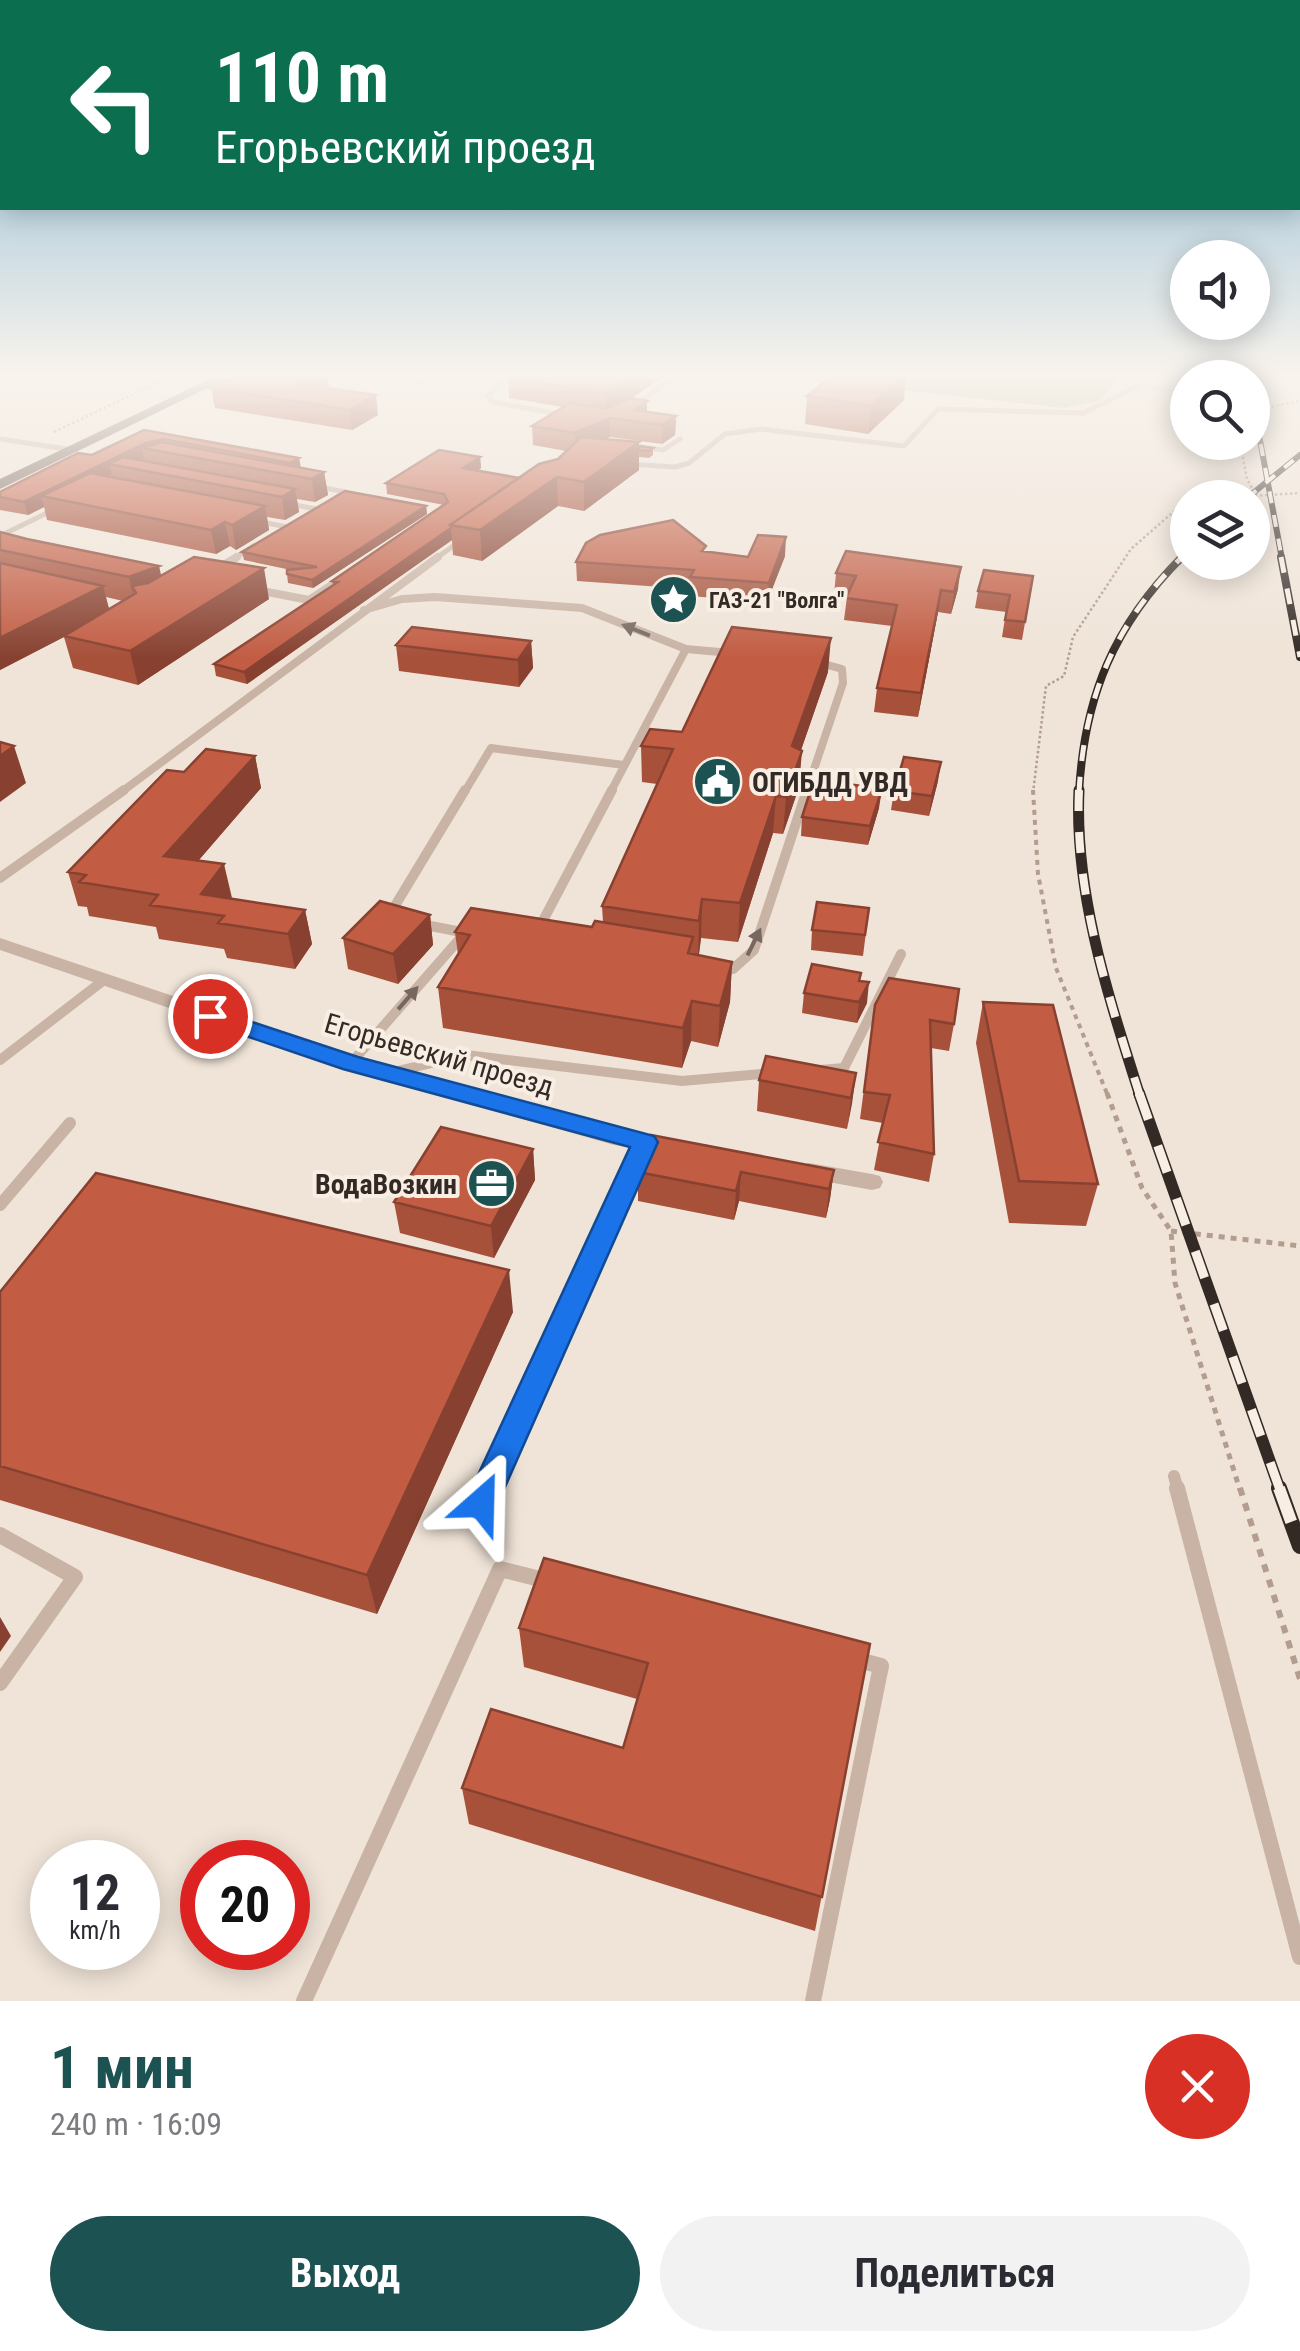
<!DOCTYPE html>
<html lang="ru">
<head>
<meta charset="utf-8">
<style>
	body { margin:0; font-family:"Roboto Condensed",sans-serif; background:#f2f2f3; color:#2b2b33; height:100vh; display:flex; flex-direction:column; font-size:38px; white-space:nowrap }
	* { box-sizing:border-box; margin:0 }
	p { font-size:32px; color:#7c7c81 }
	.icon { flex:none; width:55px; height:55px; fill:none; stroke:currentColor; stroke-width:2; stroke-linecap:round; stroke-linejoin:round }
	.map { position:relative; height:2001px; overflow:hidden }
	.drawer { display:flex; flex-direction:column; background:#fff; flex:1 }
	.drawer>* { flex:none }
	.banner { position:absolute; left:0px; top:0px; width:1300px; height:210px; box-shadow:0 5px 25px #0003; background:#0b6e4f; color:#fff; overflow:hidden }
	.controls { position:absolute; left:1170px; top:240px; display:grid; gap:20px }
	.controls a { display:grid; place-items:center; width:100px; height:100px; border-radius:50%; background:#fff; box-shadow:0 5px 25px #0003; font-size:50px }
	.speed { position:absolute; left:30px; top:1840px; display:flex; gap:20px; font-size:50px; font-weight:700; text-align:center }
	.speed>* { display:grid; place-content:center; width:130px; height:130px; border-radius:50%; background:#fff; box-shadow:0 5px 25px #0003; line-height:1 }
	.speed small { font-size:25px; font-weight:400 }
	.speed .limit { border:15px solid #d22; background:#fff; color:#111 }
	.pin { position:absolute; display:grid; place-items:center; width:85px; height:85px; color:#fff; margin:-42px; border:5px solid #fff; border-radius:50%; box-shadow:0 2px 10px #0007 }
	.me { position:absolute; width:110px; margin:-55px; rotate:25deg; stroke-linejoin:round; filter:drop-shadow(0 0 8px #0008) }
	.turn { display:flex; align-items:center; gap:35px; height:210px; padding:0 50px; font-size:45px }
	.turn .icon { width:130px; height:130px; stroke-width:2.5 }
	.turn b { display:block; font-size:70px; line-height:85px }
	.round { display:grid; place-items:center; flex:none; width:105px; height:105px; border-radius:52px; background:#f2f2f3 }
	.summary { display:flex; align-items:center; justify-content:space-between; height:170px; padding:0 50px }
	h1 { font-size:60px; font-weight:700; line-height:75px; color:#1d5253 }
	.cta { display:flex; gap:20px; margin-top:auto; padding:20px 50px }
	.cta a { flex:1; height:115px; border-radius:60px; background:#1d5253; color:#fff; font-size:40px; font-weight:700; line-height:115px; text-align:center }
	.cta a+a { background:#f2f2f3; color:#2b2b33 }
	.map>svg:first-child { display:block }
	.green { fill:#b4be99 }
	.lines { fill:none; stroke-linecap:round; stroke-linejoin:round }
	.path-far3 { stroke:#b39d8f; stroke-width:2.5; stroke-dasharray:2.5 2.5; stroke-linecap:butt }
	.path-far2 { stroke:#b39d8f; stroke-width:4; stroke-dasharray:5 5; stroke-linecap:butt }
	.path-far1 { stroke:#b39d8f; stroke-width:5; stroke-dasharray:6 6; stroke-linecap:butt }
	.path { stroke:#b39d8f; stroke-width:6; stroke-dasharray:8 8; stroke-linecap:butt }
	.service-far4 { stroke:#c8b3a5; stroke-width:5 }
	.service-far3 { stroke:#c8b3a5; stroke-width:8 }
	.service-far2 { stroke:#c8b3a5; stroke-width:10 }
	.service-far1 { stroke:#c8b3a5; stroke-width:12 }
	.service { stroke:#c8b3a5; stroke-width:16 }
	.minor { fill:#c8b3a5; fill-rule:evenodd }
	.primary { fill:#756057; fill-rule:evenodd }
	.rail-far4-casing { stroke:#332a26; stroke-width:6 }
	.rail-far3-casing { stroke:#332a26; stroke-width:8 }
	.rail-far2-casing { stroke:#332a26; stroke-width:11 }
	.rail-far1-casing { stroke:#332a26; stroke-width:12 }
	.rail-casing { stroke:#332a26; stroke-width:16 }
	.rail-far4 { stroke:#f8eee4; stroke-width:4; stroke-dasharray:12; stroke-linecap:butt }
	.rail-far3 { stroke:#f8eee4; stroke-width:5; stroke-dasharray:16; stroke-linecap:butt }
	.rail-far2 { stroke:#f8eee4; stroke-width:8; stroke-dasharray:21; stroke-linecap:butt }
	.rail-far1 { stroke:#f8eee4; stroke-width:9; stroke-dasharray:28; stroke-linecap:butt }
	.rail { stroke:#f8eee4; stroke-width:12; stroke-dasharray:36; stroke-linecap:butt }
	.wall { fill:#a7503a; fill-rule:evenodd }
	.shaded-wall { fill:#884130 }
	.building { fill:#c25d44; stroke:#884130; stroke-width:2.5 }
	.oneway { fill:#76685f }
	.route { fill:#1a73e8; stroke:#114b97; stroke-width:2.5 }
	.labels { text-anchor:middle; dominant-baseline:central; stroke-width:8; stroke-linejoin:round; paint-order:stroke }
	.far-poi-label { font-size:22px; font-weight:bold; fill:#332a26; stroke:#f8eee4; text-anchor:start }
	.poi-label { font-size:28px; font-weight:bold; fill:#332a26; stroke:#f8eee4; text-anchor:start }
	.street-label { font-size:28px; fill:#332a26; stroke:#f8eee4 }
</style>
</head>
<body>
<div class="map">
<svg width="1300" height="2001" viewBox="0 0 1300 2001">
	<rect width="100%" height="100%" fill="#f0e4d8"/>
	<path class="green" d="M791,378H1119L1100,401L1064,408Z"/>
	<g class="lines">
		<path class="path-far3" d="M1148,386L1188,393
			M1252,411L1300,401
			M54,432L167,378
			M1240,442L1247,479L1256,495
			M1220,498L1300,493
			M1033,793L1046,686L1064,676L1073,637L1131,549L1188,499"/>
		<path class="path-far2" d="M1033,790L1038,874L1056,968L1108,1096"/>
		<path class="path-far1" d="M1107,1093L1142,1188L1171,1231L1175,1283L1240,1490
			M1171,1231L1300,1246"/>
		<path class="path" d="M1240,1488L1300,1679"/>
		<path class="service-far4" d="M491,378L500,385L488,396L492,402L565,415
			M421,383L431,378
			M633,407L672,378
			M0,439L73,450
			M641,447L663,450L680,439
			M628,464L675,467L689,463L725,434L761,429L904,446L938,409L1083,413L1136,387
			M315,486L345,492L337,497
			M285,503L316,509
			M257,521L287,527
			M0,536L57,508
			M233,559L254,546
			M435,559L463,539"/>
		<path class="service-far3" d="M217,569L237,557
			M257,590L309,600L342,578
			M364,610L402,599L435,597L582,608L686,649L731,653
			M120,793L438,557
			M464,793L491,748L624,765
			M610,793L686,649
			M806,793L843,683L842,669L817,662"/>
		<path class="service-far2" d="M0,878L124,790
			M390,914L465,790
			M420,924L467,933
			M538,930L612,790
			M720,969H733L754,950L807,790
			M0,1060L104,980
			M351,1063L464,934
			M820,1070L844,1068L901,954
			M389,1073L466,1055L682,1081L773,1073"/>
		<path class="service-far1" d="M0,1205L70,1123
			M1174,1476L1178,1490
			M487,1490L646,1142"/>
		<path class="service" d="M1177,1488L1300,1957
			M481,1503L488,1488
			M0,1535L75,1577L0,1683
			M304,2001L500,1569L548,1581
			M813,2001L881,1666L855,1659"/>
		<path class="minor" d="M0,938L358,1058L614,1129L672,1139L680,1141L683,1147L680,1153L672,1155L614,1145L344,1068L0,950Z
			M809,1163L872,1174L880,1176L883,1182L880,1188L872,1190L801,1177L798,1171L801,1165Z"/>
		<path class="primary" d="M212,378H228L0,489V479Z"/>
		<defs>
			<path id="rail-far4" d="M1252,397L1282,559
				M1247,498L1300,455
				M1179,559L1188,550"/>
			<path id="rail-far3" d="M1281,557L1300,657
				M1079,793C1084,697 1114,625 1182,557"/>
			<path id="rail-far2" d="M1079,790C1074,894 1109,998 1140,1096"/>
			<path id="rail-far1" d="M1139,1093L1280,1490"/>
			<path id="rail" d="M1279,1488L1300,1546"/>
		</defs>
		<use href="#rail-far4" class="rail-far4-casing"/>
		<use href="#rail-far3" class="rail-far3-casing"/>
		<use href="#rail-far2" class="rail-far2-casing"/>
		<use href="#rail-far1" class="rail-far1-casing"/>
		<use href="#rail" class="rail-casing"/>
		<use href="#rail-far4" class="rail-far4"/>
		<use href="#rail-far3" class="rail-far3"/>
		<use href="#rail-far2" class="rail-far2"/>
		<use href="#rail-far1" class="rail-far1"/>
		<use href="#rail" class="rail"/>
	</g>
	<path class="wall" d="M232,378H327L329,388L378,415L352,430L215,408L211,388Z
		M508,378H661L631,398L647,401V412L676,416L675,435L662,444L610,437L605,439L639,442V446L653,448V455L649,458L639,457V470L584,511L558,506L482,561L453,555L452,540L247,684L216,676L214,664L333,585L332,581L444,505L387,494L386,483L480,457L481,468L477,471L519,478L558,459L566,451L533,445L532,426L563,407L509,398Z
		M807,396L904,400L868,434L805,424Z
		M144,430L299,458L301,468L324,472L328,495L315,502L297,499L299,512L285,520L267,517L269,530L236,550L230,546L216,554L47,520L44,507L28,515L0,510V492L92,455Z
		M426,506L427,514L313,588L288,583L287,574L291,570L244,560L242,552Z
		M0,532L161,575L269,599L138,685L73,668L64,637L0,670ZM106,597L123,601L109,609Z
		M705,552L748,557L785,556L767,602L690,596V589L577,581L576,562Z
		M836,573L958,589L951,614L938,612L918,717L874,712L877,688L892,626L844,620L847,597L834,595Z
		M1033,576L1022,640L1002,637L1006,612L975,608L978,591Z
		M531,641L533,668L519,687L399,671L396,645Z
		M828,672L801,750L799,787L783,834L773,833L738,942L701,938L699,955L732,962L730,1002L718,1047L691,1041L682,1068L443,1028L438,987L458,955L455,932L592,927L603,922L602,906L657,784L642,782L641,746L682,732Z
		M255,756L261,788L198,861L231,899L305,910L312,944L295,969L227,958L224,949L159,939L156,927L89,916L87,907L78,906L68,872L184,772Z
		M938,781L929,816L891,810L894,791Z
		M842,783L879,808L868,845L801,836L802,817Z
		M869,908L863,956L811,950L812,930Z
		M430,915L433,945L398,984L348,969L343,938Z
		M860,981L867,1003L857,1023L802,1013L804,993Z
		M983,1002L1098,1184L1086,1226L1009,1223L976,1043Z
		M875,1005L954,1024L949,1051L931,1048L934,1154L929,1182L874,1170L883,1123L860,1119Z
		M856,1073L847,1129L757,1111L759,1080Z
		M533,1149L535,1180L494,1258L400,1233L394,1202Z
		M834,1170L830,1199L826,1218L739,1201L734,1220L638,1201V1172Z
		M0,1292L513,1312L377,1614L0,1500Z
		M519,1628L870,1644L815,1931L469,1824L462,1788L623,1748L637,1699L524,1667Z"/>
	<path class="shaded-wall" d="M310,378H327L329,388L300,384Z
		M631,378H661L607,415L606,394Z
		M901,378H906L904,400L868,434L871,406Z
		M376,395L378,415L352,430L350,410Z
		M647,401V419L634,410Z
		M676,416L675,435L662,444V425Z
		M610,418V437L575,452V433Z
		M163,439L166,452L142,448L144,458L126,467L109,464L112,474L59,500L41,496L44,507L28,515L24,502L146,443Z
		M639,442V470L584,511V482Z
		M480,457L481,468L464,479L463,468Z
		M299,458L301,471L292,476L290,463Z
		M324,472L328,495L315,502L312,479Z
		M557,477L558,506L482,561L480,530Z
		M295,489L299,512L285,520L282,497Z
		M265,506L269,530L236,550L232,525Z
		M426,506L427,514L313,588L312,580Z
		M225,522L230,546L216,554L211,530Z
		M451,528L452,540L247,684L244,672Z
		M786,537L785,556L767,602L769,583Z
		M159,566L165,592L132,586L135,603L129,577Z
		M961,567L958,589L951,614L954,592Z
		M264,568L269,599L138,685L130,651Z
		M103,586L110,613L0,670V638Z
		M941,590L938,612L918,717L921,693Z
		M831,638L828,672L790,782L792,746Z
		M531,641L533,668L519,687L518,660Z
		M14,746L26,783L0,802V756Z
		M802,751L799,787L783,834L786,797Z
		M255,756L261,788L173,890L164,856Z
		M941,762L938,781L929,816L932,796Z
		M882,789L879,808L868,845L870,826Z
		M776,796L773,833L738,942L740,903Z
		M224,864L232,898L201,894Z
		M702,899L701,938L698,960L699,921Z
		M305,910L312,944L295,969L288,934Z
		M430,915L433,945L398,984L393,954Z
		M732,962L730,1002L718,1047L720,1006Z
		M869,982L867,1003L857,1023L859,1002Z
		M692,1001L691,1041L682,1068L683,1028Z
		M856,1073L852,1104L847,1129L851,1098Z
		M533,1149L535,1180L494,1258L491,1226Z
		M834,1170L830,1199L826,1218L829,1189Z
		M741,1172L739,1201L734,1220L736,1191Z
		M509,1270L513,1312L377,1614L367,1575Z
		M0,1617L11,1636L0,1652Z"/>
	<path class="building" d="M232,378H310L300,384L376,395L350,410L211,388Z
		M509,378H631L606,394Z
		M829,378H901L871,406L807,396Z
		M630,398L647,401L634,410L676,416L662,425L610,418L575,433L532,426L570,403L606,409Z
		M144,430L299,458L290,463L163,439L146,443L24,502L0,497V492L78,453L92,455Z
		M581,437L639,442L584,482L557,477L480,530L450,525L539,464L558,459Z
		M162,442L324,472L312,479L142,448Z
		M639,446L653,448L649,451L639,450Z
		M439,450L480,457L463,468L519,478L450,525L451,528L244,672L214,664L338,582L332,581L448,502L444,494L386,483Z
		M123,457L295,489L282,497L109,464Z
		M90,473L265,506L232,525L225,522L211,530L41,496Z
		M345,491L426,506L312,580L287,574V570L317,567L242,552Z
		M673,520L706,546L702,551L748,557L758,535L786,537L769,583L690,577L694,570L576,562L586,543L600,535Z
		M0,532L27,539L159,566L129,577L0,550Z
		M846,551L961,567L954,592L941,590L921,693L877,688L897,605L846,598L856,576L836,573Z
		M194,557L264,568L130,651L64,636L136,593L132,586L148,583Z
		M0,563L103,586L0,638Z
		M984,570L1033,576L1025,622L1005,620L1010,595L978,591Z
		M412,627L531,641L518,660L396,645Z
		M732,627L831,638L792,746L802,751L786,797L776,796L740,903L702,899L699,921L602,906L673,749L641,746L650,729L682,732Z
		M0,742L14,746L0,756Z
		M206,749L255,756L164,856L224,864L201,894L305,910L288,934L218,923L224,916L150,905L158,895L79,882L86,875L68,872L167,770L184,772Z
		M904,757L941,762L932,796L894,791Z
		M817,770L843,774L841,783L882,789L870,826L802,817Z
		M380,901L430,915L393,954L343,938Z
		M817,902L869,908L865,935L812,930Z
		M471,908L592,927L595,921L693,937L688,953L732,962L720,1006L692,1001L683,1028L438,987L470,935L455,932Z
		M812,964L861,973L859,981L869,982L859,1002L804,993Z
		M889,978L959,989L954,1024L930,1020L934,1154L878,1142L890,1095L864,1092L875,1005Z
		M983,1002L1053,1005L1098,1184L1019,1181Z
		M766,1056L856,1073L851,1098L759,1080Z
		M441,1127L533,1149L491,1226L394,1202Z
		M651,1135L834,1170L829,1189L741,1172L736,1191L638,1172Z
		M96,1173L509,1270L367,1575L0,1466V1292Z
		M544,1558L870,1644L822,1897L462,1788L491,1709L623,1748L648,1663L519,1628Z"/>
	<defs><path id="oneway-solid" d="M-6-.8H1V-3.2L6.5 0L1 3.2V.8H-6Z" transform="scale(2.5)"/></defs>
	<g class="oneway">
		<use href="#oneway-solid" transform="translate(636 630) rotate(-158)"/>
		<use href="#oneway-solid" transform="translate(754 942) rotate(-64)"/>
		<use href="#oneway-solid" transform="translate(408 998) rotate(-49)"/>
	</g>
	<linearGradient id="sky" x2="0" y2="1"><stop stop-color="#7bb1d0"/><stop offset="0.57" stop-color="#f8f3ed"/><stop offset="1" stop-color="#f8f3ed" stop-opacity="0"/></linearGradient>
	<rect width="1300" height="658" fill="url(#sky)"/>
	<path class="route" d="M210,1008L358,1057L654,1136L658,1142L493,1514L481,1518L470,1514L465,1503L630,1147L343,1069L202,1021L198,1016Z"/>
	<defs>
		<symbol id="sight-disc" viewBox="-11 -11 22 22"><circle r="9.5" fill="#1d5253" stroke="#f8eee4"/><path d="M0-6L1.8-2.2L6-1.7L2.9 1.2L3.7 5.4L0 3.3L-3.7 5.4L-2.9 1.2L-6-1.7L-1.8-2.2Z" fill="#fff"/></symbol>
		<symbol id="civic-disc" viewBox="-11 -11 22 22"><circle r="9.5" fill="#1d5253" stroke="#f8eee4"/><path d="M-.6-6.5H3V-4.5H.6V-3L4-1V1h2V6H-6V1h2V-1L-.6-3ZM-1.2 2.5V6h2.4V2.5Z" fill="#fff"/></symbol>
		<symbol id="office-disc" viewBox="-11 -11 22 22"><circle r="9.5" fill="#1d5253" stroke="#f8eee4"/><path d="M-6-3h4V-5.5h4V-3h4V5H-6ZM-1-4.5V-3h2v-1.5ZM-6 0V1H6V0Z" fill="#fff"/></symbol>
	</defs>
	<g fill-rule="evenodd">
		<use href="#sight-disc" x="646" y="572" width="55" height="55"/>
		<use href="#civic-disc" x="690" y="754" width="55" height="55"/>
		<use href="#office-disc" x="464" y="1156" width="55" height="55"/>
	</g>
	<g class="labels">
		<g class="far-poi-label">
			<text x="709" y="600">ГАЗ-21 "Волга"</text>
		</g>
		<g class="poi-label">
			<text x="752" y="782">ОГИБДД УВД</text>
			<text x="457" y="1184" text-anchor="end">ВодаВозкин</text>
		</g>
		<g class="street-label">
			<text transform="translate(439 1055) rotate(16)">Егорьевский проезд</text>
		</g>
	</g>
</svg>
<div class="controls">
<a><svg class="icon" aria-label="sound" viewBox="0 0 24 24"><path d="M4 9h4l5-4v14l-5-4H4zM17 9q2 3 0 6"/></svg></a>
<a><svg class="icon" aria-label="search" viewBox="0 0 24 24"><circle cx="10" cy="10" r="6"/><path d="M15 15l6 6"/></svg></a>
<a><svg class="icon" aria-label="layers" viewBox="0 0 24 24"><path d="M12 4l9 5-9 5-9-5zM3 14l9 5 9-5"/></svg></a>
</div>
<div class="speed"><div>12<small>km/h</small></div><div class="limit">20</div></div>
<div class="pin" style="left:210px;top:1016px;background:#d93025"><svg class="icon" aria-label="arrive" viewBox="0 0 24 24"><path d="M6 21V4h12l-3 4 3 4H6"/></svg></div>
<svg class="me" style="left:481px;top:1503px" viewBox="-20 -20 40 40"><path d="M0-17L14 15 0 8-14 15z" fill="#1a73e8" stroke="#fff" stroke-width="4"/></svg>
<div class="banner">
<div class="turn"><svg class="icon" aria-label="left" viewBox="0 0 24 24"><path d="M17 20v-9H6M10 6l-5 5 5 5"/></svg><div><b>110 m</b>Егорьевский проезд</div></div>
</div>
</div>
<section class="drawer">
<div class="summary"><div><h1>1 мин</h1><p>240 m · 16:09</p></div><a class="round" style="background:#d93025;color:#fff"><svg class="icon" aria-label="close" viewBox="0 0 24 24"><path d="M6 6l12 12M18 6L6 18"/></svg></a></div>
<div class="cta"><a>Выход</a><a>Поделиться</a></div>
</section>
</body>
</html>
